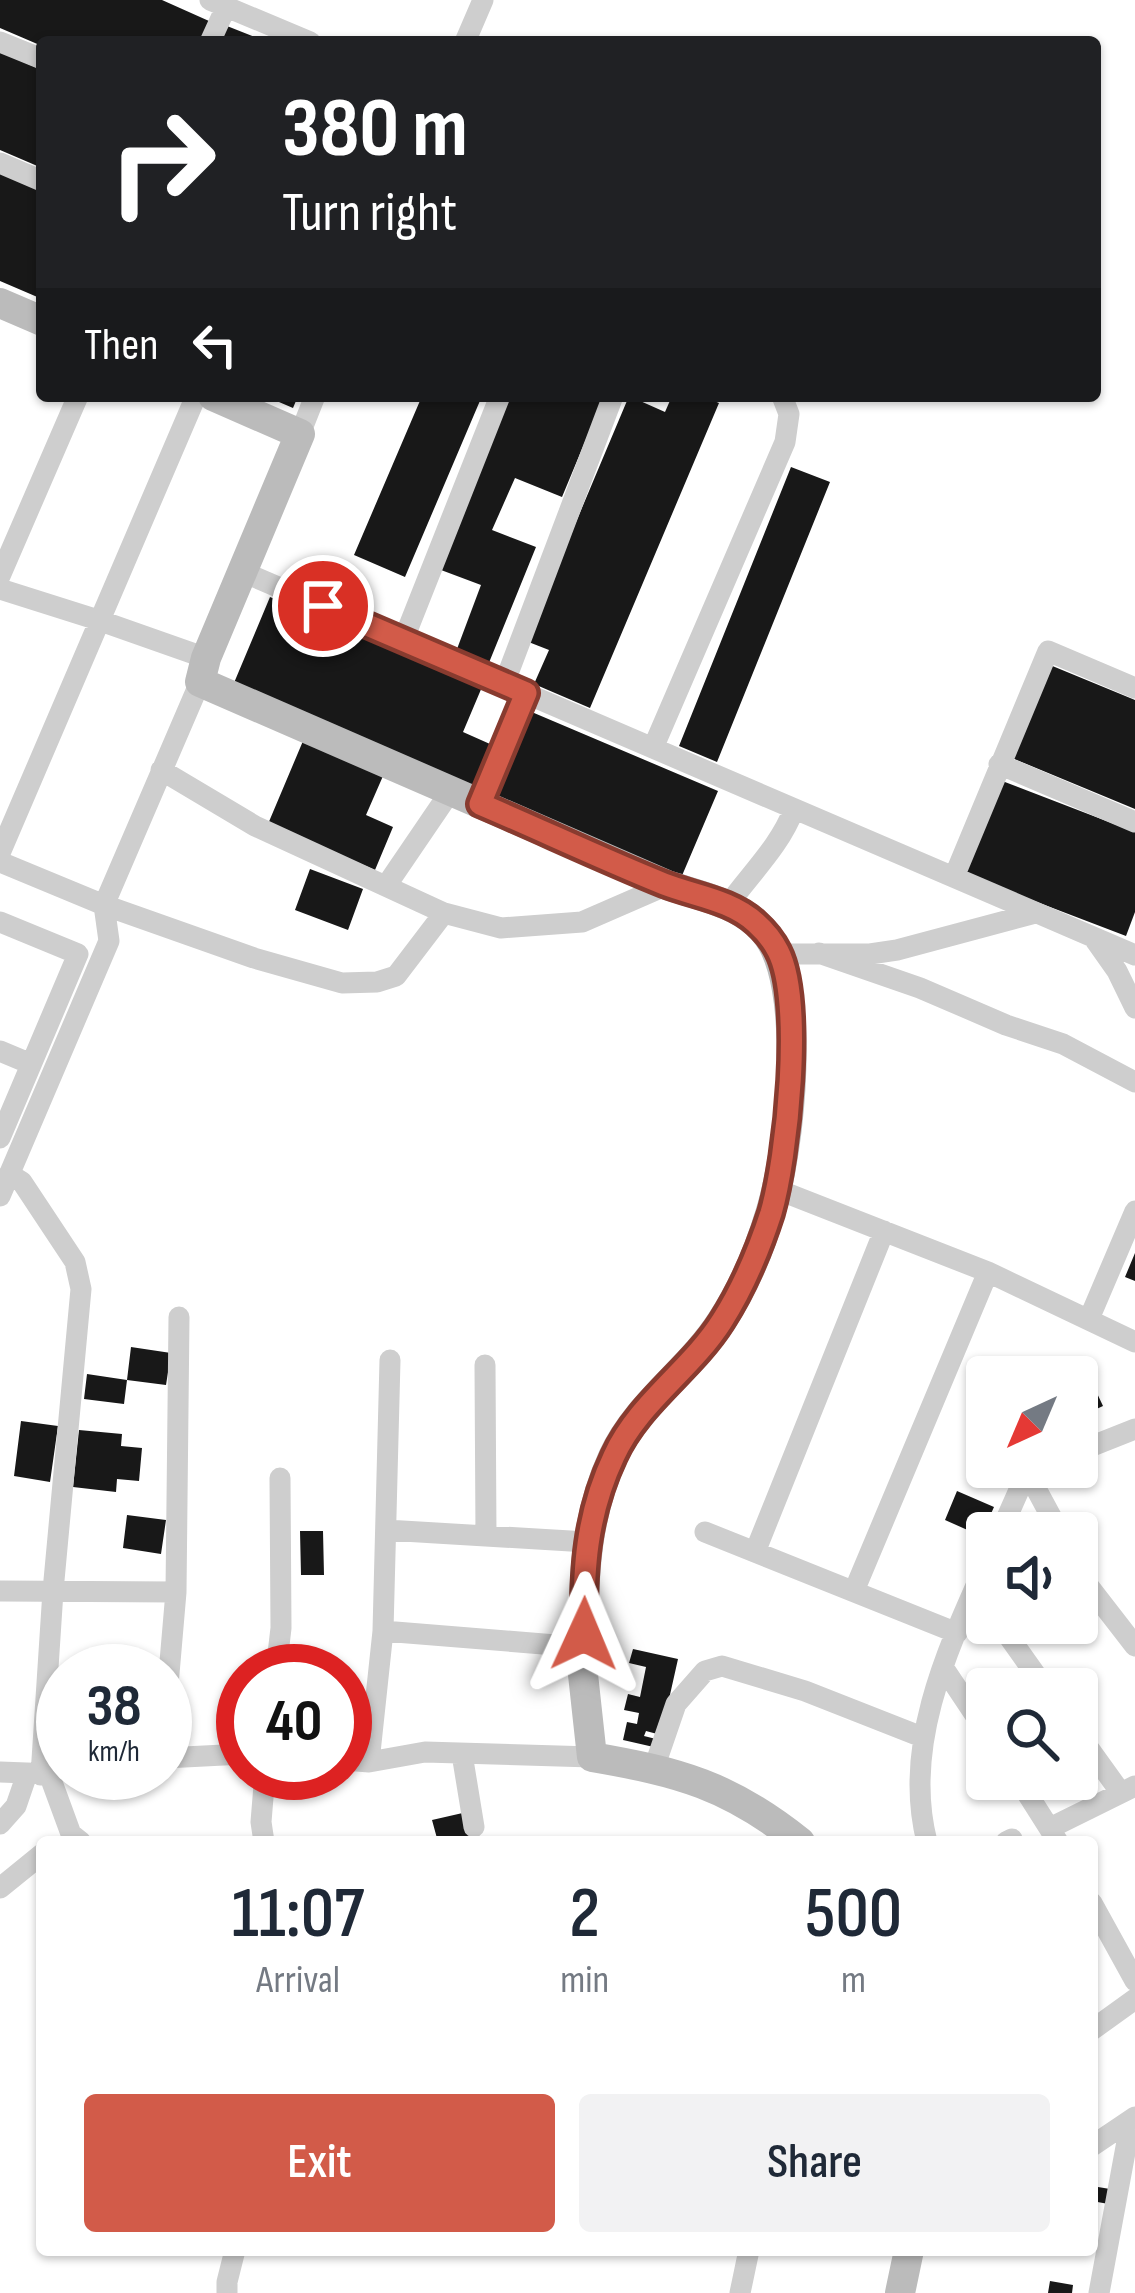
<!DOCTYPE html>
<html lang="en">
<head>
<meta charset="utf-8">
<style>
	body { margin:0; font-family:"Sofia Sans Condensed",sans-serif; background:#f2f2f3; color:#1f2937; height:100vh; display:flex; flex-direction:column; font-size:45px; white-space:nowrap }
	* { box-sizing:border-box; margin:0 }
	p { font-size:39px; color:#747a83 }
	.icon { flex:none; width:66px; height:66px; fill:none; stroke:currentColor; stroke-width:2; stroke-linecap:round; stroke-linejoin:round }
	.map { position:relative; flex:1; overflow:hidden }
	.sheet { position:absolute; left:36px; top:1836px; width:1062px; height:420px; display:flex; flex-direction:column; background:#fff; border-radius:12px; box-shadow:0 3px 9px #0004 }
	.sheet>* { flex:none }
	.guide { position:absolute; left:36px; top:36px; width:1065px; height:366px; border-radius:12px; box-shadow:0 3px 9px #0004; background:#202124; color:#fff; overflow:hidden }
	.needle { width:78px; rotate:224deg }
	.buttons { position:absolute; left:966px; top:1356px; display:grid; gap:24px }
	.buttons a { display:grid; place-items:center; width:132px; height:132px; border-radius:12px; background:#fff; box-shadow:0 3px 9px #0004; font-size:60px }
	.speed { position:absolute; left:36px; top:1644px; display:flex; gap:24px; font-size:60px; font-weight:700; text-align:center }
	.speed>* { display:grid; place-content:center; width:156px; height:156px; border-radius:50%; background:#fff; box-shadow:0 3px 9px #0004; line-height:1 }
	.speed small { font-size:30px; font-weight:400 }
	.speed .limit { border:18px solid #d22; background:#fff; color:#111 }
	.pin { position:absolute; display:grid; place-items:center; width:102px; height:102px; color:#fff; margin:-51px; border:6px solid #fff; border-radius:50%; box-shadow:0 3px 12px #0007 }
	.me { position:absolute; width:132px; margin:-66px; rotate:1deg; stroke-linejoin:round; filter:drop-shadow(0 0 9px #0008) }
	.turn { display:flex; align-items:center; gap:42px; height:252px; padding:0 48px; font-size:54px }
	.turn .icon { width:156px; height:156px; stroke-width:2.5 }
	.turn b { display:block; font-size:84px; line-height:102px }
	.then { display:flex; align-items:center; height:114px; padding:0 48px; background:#0003; gap:24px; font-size:45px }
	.eta { display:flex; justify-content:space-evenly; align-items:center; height:204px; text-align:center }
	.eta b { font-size:72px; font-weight:600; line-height:84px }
	.action { display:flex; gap:24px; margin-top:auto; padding:24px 48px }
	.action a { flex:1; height:138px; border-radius:12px; background:#d25b49; color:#fff; font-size:48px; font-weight:600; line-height:138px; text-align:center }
	.action a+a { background:#f2f2f3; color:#1f2937 }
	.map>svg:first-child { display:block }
	.building { fill:#181818 }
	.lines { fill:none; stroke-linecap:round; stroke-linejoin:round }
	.street { stroke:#cecece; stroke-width:21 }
	.secondary { stroke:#bbb; stroke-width:30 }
	.route-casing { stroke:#883b2f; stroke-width:30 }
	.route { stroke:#d25b49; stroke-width:21 }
</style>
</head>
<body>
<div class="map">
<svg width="1135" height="2293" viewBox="0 0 1135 2293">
	<rect width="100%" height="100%" fill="#fff"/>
	<path class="building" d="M0,0H162L209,21L200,42H42V46L0,28Z
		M227,26L267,42H221Z
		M0,52L42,70V168L0,150Z
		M0,172L42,190V299L0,281Z
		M265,396H298L293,408Z
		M422,396H482L405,577L354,555Z
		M509,396H604L562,497L515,478L492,530L536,547L486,670L454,657L481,585L441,570Z
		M629,396L665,412L672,396H702L719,403L590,708L534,684L549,650L526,641Z
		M791,467L830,482L717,762L679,746Z
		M270,597L482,687L463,732L490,744L470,791L231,690Z
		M1050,665L1135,700V809L1012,758Z
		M527,710L718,791L681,878L491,797Z
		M303,741L383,776L366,815L393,827L375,870L268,824Z
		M997,779L1135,832V912L1126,936L961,873Z
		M310,869L363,889L348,930L295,910Z
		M1135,1253V1281L1125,1277Z
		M131,1347L171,1353L166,1385L127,1380Z
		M87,1374L127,1380L124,1404L84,1399Z
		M1095,1389L1103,1406L1077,1418V1397Z
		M21,1421L58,1426L50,1482L14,1476Z
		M79,1430L122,1434L121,1446L142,1448L139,1481L117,1479L116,1492L73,1487Z
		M957,1491L994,1507L981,1536L945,1520Z
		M127,1515L166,1520L161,1554L123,1548Z
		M300,1531H323L324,1575H301Z
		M633,1649L678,1659L661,1735L646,1731L644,1736L660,1740L658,1748L623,1740L627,1722L637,1724L639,1713L624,1710L628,1694L640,1697L646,1667L629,1663Z
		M467,1812L475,1842H438L432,1820Z
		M1092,2186L1116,2190L1114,2205L1092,2201Z
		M1050,2281L1073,2285L1072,2293H1048Z"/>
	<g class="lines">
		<path class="street" d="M210,0L310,42
			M0,42L42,59
			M210,42L226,7
			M465,42L483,0
			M0,163L42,181
			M300,434L315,396
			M243,572L1135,955
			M0,576L78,396
			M0,589L98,620L206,658
			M403,641L500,396
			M504,684L613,396
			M653,748L785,442L789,414L782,396
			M999,764L1135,822
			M161,770L255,826L444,913
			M480,804L526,693
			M0,853L196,396
			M0,862L104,905L254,958L342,983L377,982L396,976L444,913L501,928L582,922L667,885
			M954,877L1048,651L1135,688
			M386,886L450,792
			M728,905C751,873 780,846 794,809
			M0,922L78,954L0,1138
			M1093,937L1117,971L1135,1008
			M819,953L920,988L1006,1025L1063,1044L1135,1082
			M780,954H870L897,950L1035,913
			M0,1051L31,1064
			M9,1174L22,1182L75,1262L81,1289L53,1591L41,1775
			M776,1189L988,1272L1135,1342
			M0,1196L109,941L104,905L200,682
			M1089,1319L1135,1211
			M485,1365L486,1536
			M1077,1452L1135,1429
			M1027,1472L1060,1533
			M386,1530L587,1542
			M705,1532L957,1633
			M1000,1533L1027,1472L1039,1467
			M755,1552L884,1231
			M1077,1566L1087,1584L1135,1646
			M0,1591L176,1592
			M854,1591L988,1272
			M999,1623L1046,1689
			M383,1631L580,1647
			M943,1667L987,1733
			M276,1671L281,1628L280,1478
			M165,1720L176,1592L179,1317
			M1077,1732L1121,1793
			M462,1754L474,1827
			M165,1758L243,1754
			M345,1760L369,1762L425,1752L592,1757
			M369,1762L383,1631L390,1360
			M654,1768L676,1704L705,1671L722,1666L805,1691L922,1737
			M0,1772L53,1774
			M49,1774L71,1834L81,1842
			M1018,1779L1058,1842
			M0,1824L16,1806L27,1774
			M1050,1828L1135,1786
			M264,1842L261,1822L265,1773
			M927,1842C902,1745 948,1648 987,1561
			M1006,1842L1012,1839
			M0,1888L42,1854
			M1092,1903L1135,1981
			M1092,2030L1135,1999
			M1092,2146L1135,2117
			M227,2293V2282L235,2250
			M740,2293L749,2250
			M1099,2293L1131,2120"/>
		<path class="secondary" d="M0,303L42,321
			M213,396L300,434L206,658L200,682L667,885C700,896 740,903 764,931C809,983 790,1151 770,1214C759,1251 742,1290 721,1322C690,1370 637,1404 613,1457C587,1514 583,1572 584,1634L580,1647L592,1757C679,1772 729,1785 800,1842
			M900,2293L909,2250"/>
	</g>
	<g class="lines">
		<defs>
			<path id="route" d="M323,606L526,693L480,804C541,830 602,859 664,884C695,896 731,900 756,923C765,931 773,941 778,951C804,1001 787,1158 771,1213C759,1250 743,1288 722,1321C691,1370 638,1403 614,1456C586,1515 583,1571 584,1634"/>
		</defs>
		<use href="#route" class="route-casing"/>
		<use href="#route" class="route"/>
	</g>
</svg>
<div class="buttons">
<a><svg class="needle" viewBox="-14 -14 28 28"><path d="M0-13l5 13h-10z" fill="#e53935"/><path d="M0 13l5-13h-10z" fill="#747a83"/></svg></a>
<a><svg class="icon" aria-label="sound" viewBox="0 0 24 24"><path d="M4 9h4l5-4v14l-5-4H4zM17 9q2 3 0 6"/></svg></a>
<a><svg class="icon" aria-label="search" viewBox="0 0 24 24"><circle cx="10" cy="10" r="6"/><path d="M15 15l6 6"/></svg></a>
</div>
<div class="speed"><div>38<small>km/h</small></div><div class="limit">40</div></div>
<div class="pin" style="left:323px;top:606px;background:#d93025"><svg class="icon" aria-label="arrive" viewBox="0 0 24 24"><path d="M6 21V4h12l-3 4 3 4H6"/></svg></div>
<svg class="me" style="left:584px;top:1634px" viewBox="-20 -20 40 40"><path d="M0-17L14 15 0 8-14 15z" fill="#d25b49" stroke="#fff" stroke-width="4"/></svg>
<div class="guide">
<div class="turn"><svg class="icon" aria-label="right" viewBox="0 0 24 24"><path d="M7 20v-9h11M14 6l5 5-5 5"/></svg><div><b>380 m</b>Turn right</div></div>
<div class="then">Then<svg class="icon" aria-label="left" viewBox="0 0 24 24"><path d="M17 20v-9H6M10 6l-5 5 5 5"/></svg></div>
</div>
<section class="sheet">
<div class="eta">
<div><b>11:07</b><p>Arrival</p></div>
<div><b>2</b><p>min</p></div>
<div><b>500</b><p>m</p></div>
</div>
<div class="action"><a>Exit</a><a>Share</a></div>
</section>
</div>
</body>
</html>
